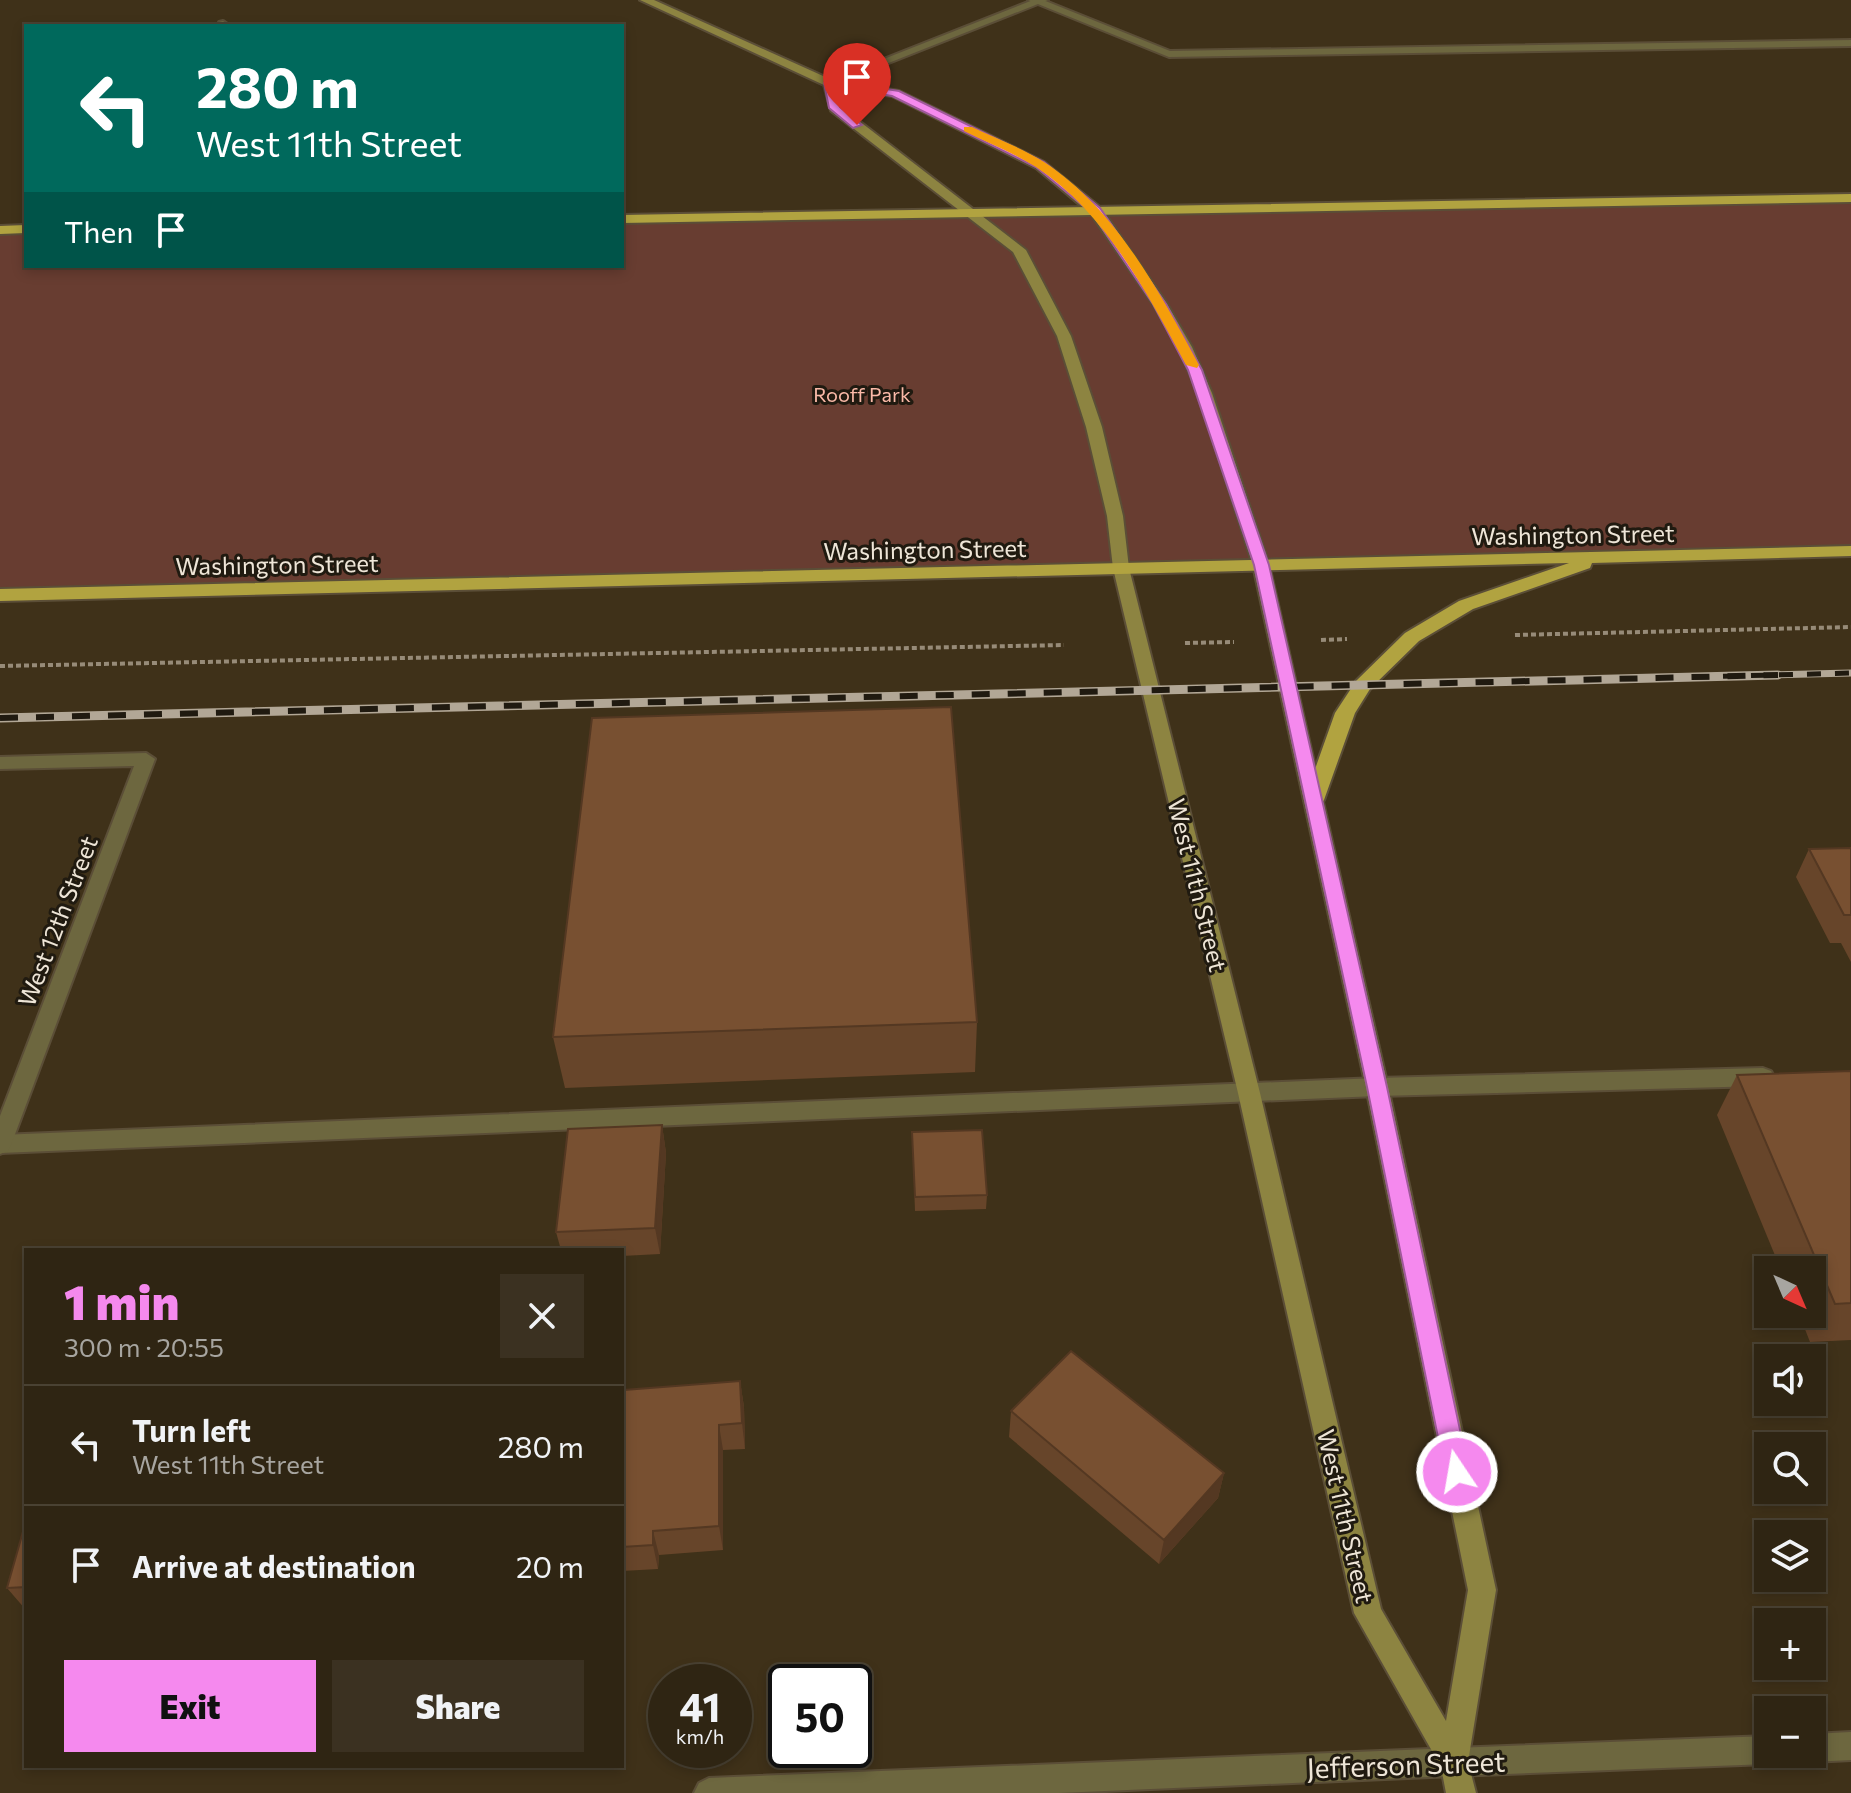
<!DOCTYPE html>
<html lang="en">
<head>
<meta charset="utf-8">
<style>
	body { margin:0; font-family:Commissioner,sans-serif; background:#3b3121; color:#f1f3f6; height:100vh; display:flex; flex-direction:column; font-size:30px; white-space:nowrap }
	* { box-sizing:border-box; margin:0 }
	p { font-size:26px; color:#a7a5a0 }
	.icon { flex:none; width:44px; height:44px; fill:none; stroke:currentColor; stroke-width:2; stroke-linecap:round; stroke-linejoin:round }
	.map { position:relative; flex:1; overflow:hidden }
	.drawer { position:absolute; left:24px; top:1248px; width:600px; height:520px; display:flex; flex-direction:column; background:#2f2513; border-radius:0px; box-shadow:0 4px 12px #0003,0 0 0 2px #4a4233 }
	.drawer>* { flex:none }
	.guide { position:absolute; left:24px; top:24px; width:600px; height:244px; border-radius:0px; box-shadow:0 4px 12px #0003,0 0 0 2px #4a4233; background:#00695c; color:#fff; overflow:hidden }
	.needle { width:52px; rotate:136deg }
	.buttons { position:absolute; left:1754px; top:1256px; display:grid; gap:16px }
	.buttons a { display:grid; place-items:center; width:72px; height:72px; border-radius:0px; background:#2f2513; box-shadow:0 4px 12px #0003,0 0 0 2px #4a4233; font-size:40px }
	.speed { position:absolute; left:648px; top:1664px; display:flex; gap:16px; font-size:40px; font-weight:700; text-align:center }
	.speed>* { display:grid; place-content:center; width:104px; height:104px; border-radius:50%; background:#2f2513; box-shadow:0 4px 12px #0003,0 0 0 2px #4a4233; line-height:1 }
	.speed small { font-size:20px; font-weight:400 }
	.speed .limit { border:4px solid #111; border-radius:12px; background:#fff; color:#111 }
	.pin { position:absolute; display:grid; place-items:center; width:68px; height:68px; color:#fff; margin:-82px -34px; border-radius:50% 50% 50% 0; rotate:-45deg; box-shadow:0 0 8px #0007 }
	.pin .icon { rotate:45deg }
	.me { position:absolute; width:88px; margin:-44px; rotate:348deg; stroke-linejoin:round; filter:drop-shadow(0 0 6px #0008) }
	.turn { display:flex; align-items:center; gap:28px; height:168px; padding:0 40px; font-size:36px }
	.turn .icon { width:104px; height:104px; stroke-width:2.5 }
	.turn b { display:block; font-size:56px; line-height:68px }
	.then { display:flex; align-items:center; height:76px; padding:0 40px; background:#0003; gap:16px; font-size:30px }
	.round { display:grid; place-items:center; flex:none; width:84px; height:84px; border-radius:0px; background:#3b3121 }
	.overview { display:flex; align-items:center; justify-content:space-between; height:136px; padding:0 40px }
	h1 { font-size:48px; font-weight:800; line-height:60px; color:#f589ee }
	.action { display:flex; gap:16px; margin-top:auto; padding:16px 40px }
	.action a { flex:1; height:92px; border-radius:0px; background:#f589ee; color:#111; font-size:32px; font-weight:800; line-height:92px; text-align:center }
	.action a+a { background:#3b3121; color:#f1f3f6 }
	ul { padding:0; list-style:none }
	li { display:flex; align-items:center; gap:24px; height:120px; padding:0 40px; border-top:2px solid #4a4233 }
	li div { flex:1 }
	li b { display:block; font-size:30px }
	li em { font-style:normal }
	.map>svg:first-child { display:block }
	.green { fill:#683d31 }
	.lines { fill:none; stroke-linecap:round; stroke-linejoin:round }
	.service-casing { stroke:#5b4e37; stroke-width:4 }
	.minor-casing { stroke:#5b4e37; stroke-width:4 }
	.tertiary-casing { stroke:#5b4e37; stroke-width:4 }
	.secondary-casing { stroke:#5b4e37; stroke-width:4 }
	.trunk-casing { stroke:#5b4e37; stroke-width:4 }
	.path { stroke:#978b78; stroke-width:4; stroke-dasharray:5 3; stroke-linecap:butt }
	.service { fill:#6d673f; fill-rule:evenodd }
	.minor { fill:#6d673f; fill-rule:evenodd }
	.tertiary { fill:#6d673f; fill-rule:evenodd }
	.secondary { fill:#8d8441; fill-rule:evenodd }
	.trunk { fill:#b1a340; fill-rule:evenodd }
	.rail-far1-casing { stroke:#b2a796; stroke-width:7 }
	.rail-casing { stroke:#b2a796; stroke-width:9 }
	.rail-far1 { stroke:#201a10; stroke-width:5; stroke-dasharray:14; stroke-linecap:butt }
	.rail { stroke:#201a10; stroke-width:6; stroke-dasharray:18; stroke-linecap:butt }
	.wall { fill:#67452a }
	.shaded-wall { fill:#543822 }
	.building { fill:#785031; stroke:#543822; stroke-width:2 }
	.route { fill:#f589ee; stroke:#9f599b; stroke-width:2 }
	.slow { fill:#f59e0b }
	.labels { text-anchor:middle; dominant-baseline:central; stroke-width:6; stroke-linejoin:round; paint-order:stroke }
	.far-park-label { font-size:20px; fill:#fbbaa8; stroke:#201a10 }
	.street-label { font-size:24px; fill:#eee5d7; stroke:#201a10 }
	.near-street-label { font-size:28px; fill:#eee5d7; stroke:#201a10 }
</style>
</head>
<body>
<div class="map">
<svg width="1851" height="1793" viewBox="0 0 1851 1793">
	<rect width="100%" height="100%" fill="#3f3119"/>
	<path class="green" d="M1851,198V551L0,595V230L26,229V266H622V219Z"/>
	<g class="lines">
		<defs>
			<path id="service" d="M1028,0H1043L1170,51L1851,40V46L1169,57Z
				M223,21L230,26H219V22Z
				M1763,1068L1771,1071L1774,1077L1771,1083L1763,1086L1377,1096L0,1153V1135L1377,1078Z"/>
			<path id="minor" d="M146,753L155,759L11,1145L8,1151L0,1154V1116L134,766L0,769V757Z
				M1454,1748L1464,1752L1468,1762L1464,1772L1454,1776L1059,1793H694L699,1783L709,1778Z"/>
			<path id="tertiary" d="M1033,0H1048L833,85L823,83Z
				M1851,1732V1760L1812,1762L1802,1758L1800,1754H1812V1734Z
				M1768,1736V1754H1781L1778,1760L1768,1764L1454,1776L1444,1772L1440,1762L1444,1752L1454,1748Z"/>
			<path id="secondary" d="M640,0H654L832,80L899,91L1044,162L1101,208L1167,304L1192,347L1212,393L1269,565L1388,1087L1496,1590L1468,1762L1476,1793H1446L1441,1767L1354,1613L1238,1093L1113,568L1107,516L1086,427L1057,336L1013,252L831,111L824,85ZM836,88L892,96L1036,168L1091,214L1153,304L1178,347L1198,393L1253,565L1366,1087L1468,1590L1446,1721L1381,1609L1260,1093L1129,568L1123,516L1102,427L1071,336L1026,250L841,107Z"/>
			<path id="trunk" d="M1851,194V202L622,223V215Z
				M26,225V233L0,234V226Z
				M1851,546V556L1592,563L1590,568L1473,609L1419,641L1370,689L1355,713L1324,800L1321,805H1307L1304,800L1335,713L1356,681L1405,633L1459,601L1569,563L0,601V589Z"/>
		</defs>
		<use href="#service" class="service-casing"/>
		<use href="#minor" class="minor-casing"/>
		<use href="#tertiary" class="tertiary-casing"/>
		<use href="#secondary" class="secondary-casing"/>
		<use href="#trunk" class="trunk-casing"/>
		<path class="path" d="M1515,635L1851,627
			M1321,640L1347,639
			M1185,643L1234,642
			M0,666L1064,645"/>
		<use href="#service" class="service"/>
		<use href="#minor" class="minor"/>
		<use href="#tertiary" class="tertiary"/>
		<use href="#secondary" class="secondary"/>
		<use href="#trunk" class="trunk"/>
		<defs>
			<path id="rail-far1" d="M1695,677L1851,673"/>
			<path id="rail" d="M0,718L1778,675"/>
		</defs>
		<use href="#rail-far1" class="rail-far1-casing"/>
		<use href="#rail" class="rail-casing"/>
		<use href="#rail-far1" class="rail-far1"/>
		<use href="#rail" class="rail"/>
	</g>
	<path class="wall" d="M1851,848V962L1841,943H1830L1796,877L1809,849Z
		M977,1022L975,1072L565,1088L553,1037Z
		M1851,1071V1340L1810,1342L1799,1314H1812V1270H1781L1717,1115L1737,1075Z
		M662,1125L666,1153L660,1254L622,1256V1250H561L556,1232Z
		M912,1132L987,1195L986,1209L915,1211Z
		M740,1381L744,1407L745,1449L723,1450V1550L659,1555L658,1569L622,1571V1436Z
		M1011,1411L1224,1473L1218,1498L1159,1564L1009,1437Z
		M26,1521V1610L7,1588Z"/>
	<path class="shaded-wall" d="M662,1125L666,1153L660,1254L655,1228Z
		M740,1381L744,1407L745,1449L742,1423Z
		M719,1425L723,1450V1550L719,1526Z
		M1224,1473L1218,1498L1159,1564L1164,1540Z
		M653,1531L659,1555L658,1569L653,1545Z"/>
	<path class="building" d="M951,707L977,1022L553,1037L592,718Z
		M1851,848V915H1844L1809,849Z
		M1851,1071V1303L1835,1304L1737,1075Z
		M662,1125L655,1228L556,1232L568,1129Z
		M982,1130L987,1195L915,1197L912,1132Z
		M1071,1351L1224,1473L1164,1540L1011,1411Z
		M740,1381L742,1423L719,1425V1526L653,1531V1545L622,1547V1436L624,1390Z
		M26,1521V1587L7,1588Z"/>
	<path class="route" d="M829,80L899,91L1044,162L1100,208L1166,304L1202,370L1269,565L1387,1087L1469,1472L1465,1480L1457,1483L1449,1480L1445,1472L1367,1087L1254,565L1188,370L1153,304L1092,213L1036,167L892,96L835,87L840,107L862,125L853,128L829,108L824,83Z"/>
	<path class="slow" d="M964,127H972C995,138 1022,148 1044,162C1116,209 1159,291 1199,365L1197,368L1186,365C1147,293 1106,213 1036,167C1014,153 988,143 964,131Z"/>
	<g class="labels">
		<g class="far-park-label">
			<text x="862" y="394">Rooff Park</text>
		</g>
		<g class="street-label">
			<text transform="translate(1573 534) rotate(-1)">Washington Street</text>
			<text transform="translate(925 549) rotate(-1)">Washington Street</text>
			<text transform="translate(277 564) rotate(-1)">Washington Street</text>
			<text transform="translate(1198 885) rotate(76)">West 11th Street</text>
			<text transform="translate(57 921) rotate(-69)">West 12th Street</text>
			<text transform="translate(1346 1516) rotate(77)">West 11th Street</text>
		</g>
		<g class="near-street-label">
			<text transform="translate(1406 1764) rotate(-2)">Jefferson Street</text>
		</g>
	</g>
</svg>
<div class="buttons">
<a><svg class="needle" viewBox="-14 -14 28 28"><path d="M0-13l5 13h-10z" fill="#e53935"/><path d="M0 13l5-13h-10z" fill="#a7a5a0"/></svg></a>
<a><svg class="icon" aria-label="sound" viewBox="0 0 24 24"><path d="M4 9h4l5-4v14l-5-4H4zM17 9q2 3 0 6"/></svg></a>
<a><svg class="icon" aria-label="search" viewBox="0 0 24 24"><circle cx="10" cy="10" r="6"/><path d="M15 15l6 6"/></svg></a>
<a><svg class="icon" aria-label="layers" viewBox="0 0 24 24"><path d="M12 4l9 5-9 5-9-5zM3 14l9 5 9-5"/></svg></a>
<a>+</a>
<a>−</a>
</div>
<div class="speed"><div>41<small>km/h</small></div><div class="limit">50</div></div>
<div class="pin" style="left:857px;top:125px;background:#d93025"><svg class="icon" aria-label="arrive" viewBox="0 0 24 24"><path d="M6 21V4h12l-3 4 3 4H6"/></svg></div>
<svg class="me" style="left:1457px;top:1472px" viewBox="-20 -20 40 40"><circle r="17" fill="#f589ee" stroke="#fff" stroke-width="3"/><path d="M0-11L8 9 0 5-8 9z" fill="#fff"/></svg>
<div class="guide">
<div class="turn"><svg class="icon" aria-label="left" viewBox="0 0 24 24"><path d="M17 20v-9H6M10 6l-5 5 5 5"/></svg><div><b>280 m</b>West 11th Street</div></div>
<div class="then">Then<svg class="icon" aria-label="arrive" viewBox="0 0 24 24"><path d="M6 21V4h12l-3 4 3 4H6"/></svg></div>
</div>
<section class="drawer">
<div class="overview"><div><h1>1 min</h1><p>300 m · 20:55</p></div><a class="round"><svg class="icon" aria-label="close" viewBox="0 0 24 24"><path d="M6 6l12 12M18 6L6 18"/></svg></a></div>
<ul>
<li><svg class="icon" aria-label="left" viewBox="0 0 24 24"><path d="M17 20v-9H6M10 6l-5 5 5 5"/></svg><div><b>Turn left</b><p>West 11th Street</p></div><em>280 m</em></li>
<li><svg class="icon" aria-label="arrive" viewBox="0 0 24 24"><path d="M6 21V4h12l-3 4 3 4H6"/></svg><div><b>Arrive at destination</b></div><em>20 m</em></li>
</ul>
<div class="action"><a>Exit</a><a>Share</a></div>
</section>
</div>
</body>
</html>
